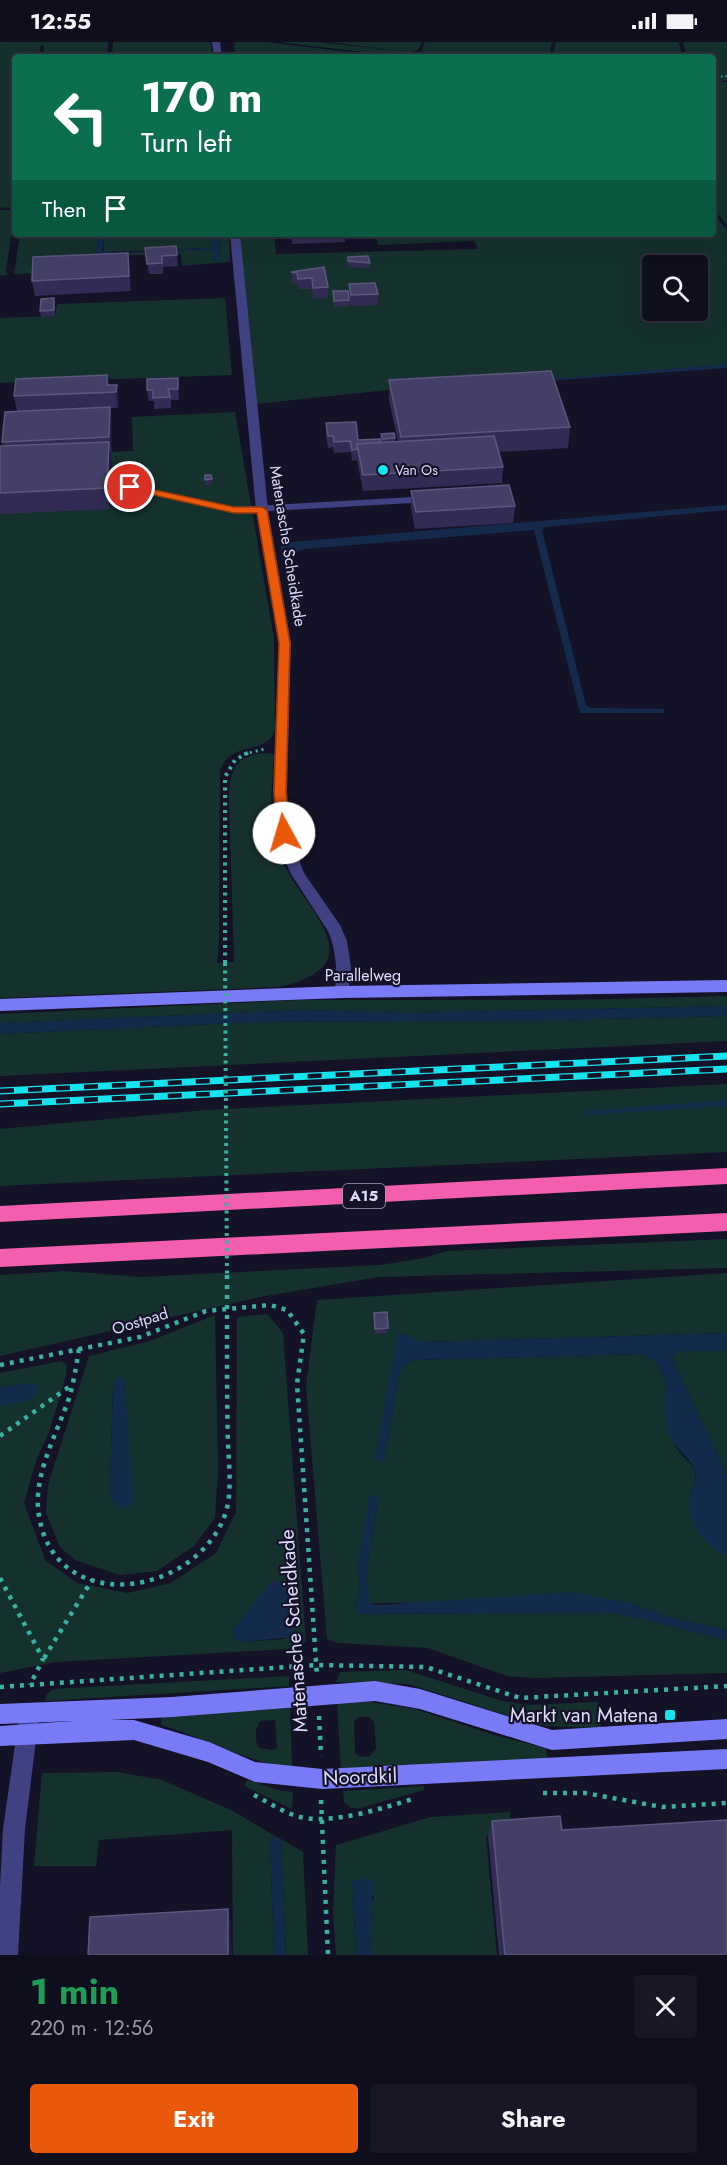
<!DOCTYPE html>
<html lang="en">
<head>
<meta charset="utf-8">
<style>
	body { margin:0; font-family:Jost,sans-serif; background:#181726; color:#f1f3f6; height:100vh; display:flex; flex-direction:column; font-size:22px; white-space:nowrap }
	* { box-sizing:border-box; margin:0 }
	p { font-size:20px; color:#9b9ca4 }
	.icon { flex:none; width:33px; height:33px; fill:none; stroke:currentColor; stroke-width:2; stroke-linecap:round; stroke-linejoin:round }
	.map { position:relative; height:1913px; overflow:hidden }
	.side { display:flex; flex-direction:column; background:#0f0e1d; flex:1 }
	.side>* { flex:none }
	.banner { position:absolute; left:12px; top:12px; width:704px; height:183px; border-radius:6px; box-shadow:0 6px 24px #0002,0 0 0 2px #2f2e3b; background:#0b6e4f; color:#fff; overflow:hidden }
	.controls { position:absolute; left:642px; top:213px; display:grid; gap:12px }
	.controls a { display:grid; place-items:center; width:66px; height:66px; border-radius:6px; background:#0f0e1d; box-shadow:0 6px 24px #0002,0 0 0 2px #2f2e3b; font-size:30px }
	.pin { position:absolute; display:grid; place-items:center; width:51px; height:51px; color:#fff; margin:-26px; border:3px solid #fff; border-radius:50%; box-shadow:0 2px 6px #0007 }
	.me { position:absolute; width:66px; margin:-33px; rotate:354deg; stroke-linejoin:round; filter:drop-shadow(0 0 4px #0008) }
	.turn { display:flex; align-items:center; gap:21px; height:126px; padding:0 30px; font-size:27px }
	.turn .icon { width:78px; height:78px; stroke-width:2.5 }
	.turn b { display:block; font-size:42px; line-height:51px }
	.then { display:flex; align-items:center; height:57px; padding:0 30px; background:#0003; gap:12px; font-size:22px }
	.round { display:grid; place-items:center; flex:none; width:63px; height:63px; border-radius:6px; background:#181726 }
	.summary { display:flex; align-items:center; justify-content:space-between; height:102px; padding:0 30px }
	h1 { font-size:36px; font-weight:700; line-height:45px; color:#1e9e55 }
	.button { display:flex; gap:12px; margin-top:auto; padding:12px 30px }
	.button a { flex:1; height:69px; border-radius:6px; background:#ea580c; color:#fff; font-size:24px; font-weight:700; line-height:69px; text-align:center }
	.button a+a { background:#181726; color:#f1f3f6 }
	.status { display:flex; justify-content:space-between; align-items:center; height:42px; padding:0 30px; background:#0f0e1d; direction:ltr }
	.status svg { height:16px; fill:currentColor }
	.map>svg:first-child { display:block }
	.green { fill:#15312e; fill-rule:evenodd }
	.water { fill:#132a4a }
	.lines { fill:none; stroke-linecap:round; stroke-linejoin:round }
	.path-far3 { stroke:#39b2a4; stroke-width:2; stroke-dasharray:1.5 3; stroke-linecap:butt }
	.path-far2 { stroke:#39b2a4; stroke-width:3; stroke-dasharray:2 4; stroke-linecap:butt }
	.path-far1 { stroke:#39b2a4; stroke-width:4; stroke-dasharray:3 4.5; stroke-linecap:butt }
	.path { stroke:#39b2a4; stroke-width:4.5; stroke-dasharray:4 6; stroke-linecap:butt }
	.lane { fill:#404182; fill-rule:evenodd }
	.street { fill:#404182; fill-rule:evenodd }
	.secondary { fill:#787bf5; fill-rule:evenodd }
	.highway { fill:#f35ead; fill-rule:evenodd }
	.rail-casing { stroke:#15e3ee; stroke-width:7 }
	.rail { stroke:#141227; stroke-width:4.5; stroke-dasharray:14; stroke-linecap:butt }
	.path-bridge-far1 { stroke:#39b2a4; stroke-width:4; stroke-dasharray:3 4.5; stroke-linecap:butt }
	.path-bridge { stroke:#39b2a4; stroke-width:4.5; stroke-dasharray:4 6; stroke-linecap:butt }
	.wall { fill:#322c54 }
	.shaded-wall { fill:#1e1a3a }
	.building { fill:#443f66; stroke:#5c577d; stroke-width:1.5 }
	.route { fill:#ea580c; stroke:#983908; stroke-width:1.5 }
	.poi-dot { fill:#15e3ee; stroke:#141227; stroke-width:2 }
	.labels { text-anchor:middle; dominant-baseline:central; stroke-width:4.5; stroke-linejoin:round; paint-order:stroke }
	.far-poi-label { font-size:14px; fill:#dddafc; stroke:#141227; text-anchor:start }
	.shield { fill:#141227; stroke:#a19ebc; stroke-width:1.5 }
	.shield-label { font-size:15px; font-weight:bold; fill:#dddafc }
	.street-label { font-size:16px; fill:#dddafc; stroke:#141227 }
	.near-street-label { font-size:20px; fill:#dddafc; stroke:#141227 }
	.near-poi-label { font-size:20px; fill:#dddafc; stroke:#141227; text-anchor:end }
</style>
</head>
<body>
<div class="status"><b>12:55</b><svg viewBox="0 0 49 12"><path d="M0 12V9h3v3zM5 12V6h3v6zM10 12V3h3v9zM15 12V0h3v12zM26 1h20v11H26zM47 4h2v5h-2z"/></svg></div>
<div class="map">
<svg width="727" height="1913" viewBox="0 0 727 1913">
	<rect width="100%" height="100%" fill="#141227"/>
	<path class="green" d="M0,0H108L107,15H43L44,3L40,4L39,15H15V165L0,166Z
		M113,0H211L212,15H112Z
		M234,0H265L392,15H235Z
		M279,0H318L407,10L329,0H422L418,8L411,10L425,12L422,8L425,0H552L549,15H403Z
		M556,0H679L682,15H552Z
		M683,0H727V38L722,40H727V183L713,166L712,15H687Z
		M0,168H15L6,229L8,233H0Z
		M713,171L727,188V322L549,338L416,345L256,362L239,192H274L276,212L478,207L474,199L378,203L375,192H481L484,197H489L487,192H712ZM652,224H698V268H652Z
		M20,192H97V212L214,208L215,218L220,213L219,192H229L230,219L227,220L182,224L181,212L103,214L101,229L14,232Z
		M104,192H213L214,204L208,206L104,210Z
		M225,256L232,333L0,341V276L55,274L57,262Z
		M235,370L274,597L275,687C270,714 230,697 220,729L219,896L217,921L234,920L229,756C230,737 231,718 253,713C260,711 266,710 273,712L274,714C272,743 268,774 275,802C291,860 387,920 279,945L0,956V415L133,409L132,375Z
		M727,954V964L407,971L305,968L0,981V972L298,958H573Z
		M727,974V999L0,1034V992L254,980L556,978Z
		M727,1042V1110L0,1144V1087L206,1068Z
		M727,1197V1226L379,1235L260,1255L0,1314V1233L66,1229L141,1235L380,1223L424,1216L446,1209Z
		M727,1231V1291L421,1300L413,1298L405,1292H399L375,1419H384L399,1331L405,1323L414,1318L641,1312C678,1324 661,1372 673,1399C683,1423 704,1419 691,1451L721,1511L727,1514V1588L668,1575L630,1561H369L366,1535L378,1457L358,1521L360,1549L355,1564L359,1572L611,1570L727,1598V1631L535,1636L507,1634L428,1606L338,1601L327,1597L306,1344L317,1258Z
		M267,1272L283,1291L306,1600L288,1607L55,1620L0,1631V1364L28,1341L0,1346V1331L62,1319L67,1324L65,1338L49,1390L36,1419L24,1461L45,1518L77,1541L127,1551L171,1541L216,1511L236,1470L237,1275ZM247,1571L285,1597L245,1600L236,1598L232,1589Z
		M215,1273L218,1428L215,1476L194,1504L157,1529L120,1533L75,1518L60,1505L46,1471L48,1443L89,1314L150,1299ZM124,1337L132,1462L111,1458L110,1446L113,1340Z
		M679,1309H727V1433L672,1317L675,1311Z
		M406,1628L502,1659L529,1663L598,1660L601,1686L546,1684L527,1680L409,1642L336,1640L340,1630Z
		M289,1634V1644L45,1659L47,1652L53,1647Z
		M370,1660L415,1667L494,1693L546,1706L548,1719L341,1728L337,1661ZM359,1675H369L374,1680L376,1706L370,1714L360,1715L355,1711L354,1679Z
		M290,1663L292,1725C247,1721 205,1696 161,1683L162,1672ZM275,1678L277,1706L271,1708L259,1706C254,1698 255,1687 260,1679Z
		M117,1730L162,1738L233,1769L275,1794L270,1800L274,1913H233L232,1788L99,1798L96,1824H34L42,1731Z
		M247,1738L279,1748L293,1750L292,1767L244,1744Z
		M424,1744V1748L360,1766H351L344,1760L343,1749Z
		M510,1770L512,1791L486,1794L497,1913H370L372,1861L374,1854L350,1843L353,1847L356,1913H336L333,1870L336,1803L431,1775Z
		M281,1797L303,1810L308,1913H286Z"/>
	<path class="water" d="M97,192H104L103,209L114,211L208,206L214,204L213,192H219L220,219H215L213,208L96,212Z
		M727,322V326L420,348Z
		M727,463V468L545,485L542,488L586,663L590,666H600L664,667V671H580L534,488L306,507C296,509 293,510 291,520L286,522L282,518L278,472L282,468L286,471L288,495L292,500Z
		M727,964V974L556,978L254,980L0,992V981L305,968L407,971Z
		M727,1058V1064L586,1073V1069Z
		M402,1291L421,1300L727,1291V1309H679L675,1311L672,1317L727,1433V1514C704,1504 684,1478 691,1452C693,1443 697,1439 695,1430C691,1415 675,1407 669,1392C660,1366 678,1324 641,1312L414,1318L405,1323L399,1331L384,1419H375L397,1294Z
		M120,1334L124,1337L133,1453L132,1462L122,1467L111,1458L110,1446L113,1340Z
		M28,1341L37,1344L36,1353L26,1359L0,1364V1346Z
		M374,1452L378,1457L366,1535L370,1561L379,1563L572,1550L630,1561L668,1575L727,1588V1598L611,1570L358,1572L355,1564L360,1549L358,1521L369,1456Z
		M271,1539H283L292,1546L293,1587L289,1595L245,1600L236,1598L232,1589Z
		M275,1794L281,1797L286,1913H274L270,1800Z
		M366,1836L373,1840L370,1913H356L353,1847L350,1843L353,1839Z"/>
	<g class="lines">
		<path class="path-far3" d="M712,36L727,34"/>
		<path class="path-far2" d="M244,712L265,707"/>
		<path class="path-far1" d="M225,921V735L235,718L249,710"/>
		<path class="path" d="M79,1307C76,1324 74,1340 69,1356C57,1392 32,1434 39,1474C55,1573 189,1556 223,1478C233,1455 229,1426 228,1402C227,1367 227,1332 227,1297
			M0,1323L140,1295L206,1269L270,1263L287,1268L304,1292L297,1342L317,1634
			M0,1394L73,1342
			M0,1536L43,1617L30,1643
			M44,1616L92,1538
			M0,1645L316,1623L426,1625L520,1656L727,1644
			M319,1674L321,1714
			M543,1751H585L662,1765L727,1761
			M254,1753C268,1760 281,1769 296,1774C330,1784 383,1766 416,1756
			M321,1758L328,1913"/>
		<path class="lane" d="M130,442L234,465L430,454L436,457L430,460L234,471L126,447L124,445Z"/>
		<path class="street" d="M212,0H220L222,15H214Z
			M230,192H240L268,468L291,601L287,750L289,779L293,803L304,831L340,883L347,899L351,925L348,954H338C333,945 337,934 336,924C335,912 333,900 328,889L291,832L279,803L275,779L273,750L279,601L256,468Z
			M28,1672L35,1675L38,1682L25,1787L18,1913H0V1844L3,1787L18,1682L21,1675Z"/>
		<path class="secondary" d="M727,938V950L343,956L0,969V957L343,944Z
			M375,1639L420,1647L552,1688L727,1677V1697L552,1708L420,1667L375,1659L172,1675L109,1678H134L209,1700L255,1720L322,1727L727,1707V1727L322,1747L255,1740L208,1720L134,1698L0,1704V1684L73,1679L0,1682V1662L172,1655Z"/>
		<path class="highway" d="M727,1126V1142L0,1180V1164Z
			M727,1171V1189L0,1225V1207Z"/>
		<defs>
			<path id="rail" d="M0,1049L727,1014
				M0,1062L727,1027"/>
		</defs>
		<use href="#rail" class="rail-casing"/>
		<use href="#rail" class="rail"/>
		<path class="path-bridge-far1" d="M225,921L227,1235"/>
		<path class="path-bridge" d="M227,1233V1297"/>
	</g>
	<path class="wall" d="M291,192H345V200L292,202Z
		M176,204L178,224L163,225V232H149L145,206Z
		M128,211L131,249L35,254L32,239Z
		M348,215L370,221V226L348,225Z
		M324,225L328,245V256L313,257L312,247H299L298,242L292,241L291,230Z
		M349,242L378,252V263L351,264L349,253Z
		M333,249L349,258V264L334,265Z
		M55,262V274L41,275L40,269Z
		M107,333L109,343H117L119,359L118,366H110L112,381V411H111L112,420L110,467L0,472V404H3L2,400L17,369L14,354Z
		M178,336L179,358H171V366L154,367V359H149L147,348Z
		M389,338L570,385L568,406L499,410L503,425L502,441L363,449L357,418L352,419L351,410L334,411L333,405L328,406L326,393V381L358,398L381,400V392L395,396V400L398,399L389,358Z
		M205,433H211L212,443H206Z
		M411,449L515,464L513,481L415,487L411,466Z
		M387,1270V1291L375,1292L374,1271Z
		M492,1779L562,1788L727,1913H499L488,1794Z"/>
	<path class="shaded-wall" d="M128,211L130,226L131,249L129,234Z
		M117,343L119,359L118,366L116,350Z
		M110,365L112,381V411L109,395Z
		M109,400L112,420L110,467L107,446Z
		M228,1867L231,1881L232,1913H228Z"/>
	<path class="building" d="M176,204L177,213L162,214V221L147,222L145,206Z
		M128,211L129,234L32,239L33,215Z
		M368,214L370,221L348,219V215Z
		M324,225L328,245L313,246L312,236L298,237L297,231L291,230Z
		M375,241L378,252L351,253L349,242Z
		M333,249H348L349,258L334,259Z
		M54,256V268L40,269L41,257Z
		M551,329L570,385L401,395L389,338Z
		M107,333V343H117L116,350L14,354L16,337Z
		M178,336V347H168L170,355L153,356V348H147V337Z
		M110,365L109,395L2,400L5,370Z
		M356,380L358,398L380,397L381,400L357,402V407L352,408L350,399L334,400L333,394H328L326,381Z
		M394,391L395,396L382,397L381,392Z
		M494,394L503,425L363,433L357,402Z
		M109,400L107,446L0,451V404Z
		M205,433H211L212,437L205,438Z
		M509,443L515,464L416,470L411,449Z
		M387,1270L388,1286L375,1287L374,1271Z
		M560,1774L562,1788L727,1778V1913H505L492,1779Z
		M228,1867V1913H88L90,1875Z"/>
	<path class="route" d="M127,442L234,465H262L267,468L290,601L286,750L290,791L288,794H280L278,791L274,750L279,601L257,471H234L127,447Z"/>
	<g class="poi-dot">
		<circle cx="383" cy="428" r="6"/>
		<rect x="664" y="1667" width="12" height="12" rx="3"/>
	</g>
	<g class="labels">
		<g class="far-poi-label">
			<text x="395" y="428">Van Os</text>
		</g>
		<rect class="shield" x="343" y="1142" width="42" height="24" rx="4.5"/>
		<g class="shield-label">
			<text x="364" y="1154">A15</text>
		</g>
		<g class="street-label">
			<text transform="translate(288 504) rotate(81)">Matenasche Scheidkade</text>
			<text x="363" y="933">Parallelweg</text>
			<text transform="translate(140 1279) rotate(-17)">Oostpad</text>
		</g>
		<g class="near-street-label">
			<text transform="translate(294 1589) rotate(-94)">Matenasche Scheidkade</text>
			<text transform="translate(360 1735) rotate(-2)">Noordkil</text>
		</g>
		<g class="near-poi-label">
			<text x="658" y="1673">Markt van Matena</text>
		</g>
	</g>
</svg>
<div class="controls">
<a><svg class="icon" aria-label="search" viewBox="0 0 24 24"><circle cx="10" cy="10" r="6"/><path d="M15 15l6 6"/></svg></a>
</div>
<div class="pin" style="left:130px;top:445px;background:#d93025"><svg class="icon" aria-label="arrive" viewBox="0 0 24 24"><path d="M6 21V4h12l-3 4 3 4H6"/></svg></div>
<svg class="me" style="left:284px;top:791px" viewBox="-20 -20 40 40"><circle r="19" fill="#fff"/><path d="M0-13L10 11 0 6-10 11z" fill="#ea580c"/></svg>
<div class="banner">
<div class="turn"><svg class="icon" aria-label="left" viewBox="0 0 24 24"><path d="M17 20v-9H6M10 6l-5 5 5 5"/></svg><div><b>170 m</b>Turn left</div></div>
<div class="then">Then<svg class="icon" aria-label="arrive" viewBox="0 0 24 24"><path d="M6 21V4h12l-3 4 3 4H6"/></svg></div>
</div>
</div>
<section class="side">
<div class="summary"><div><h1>1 min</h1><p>220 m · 12:56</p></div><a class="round"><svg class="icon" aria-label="close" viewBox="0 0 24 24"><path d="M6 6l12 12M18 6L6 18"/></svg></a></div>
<div class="button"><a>Exit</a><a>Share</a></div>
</section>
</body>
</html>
